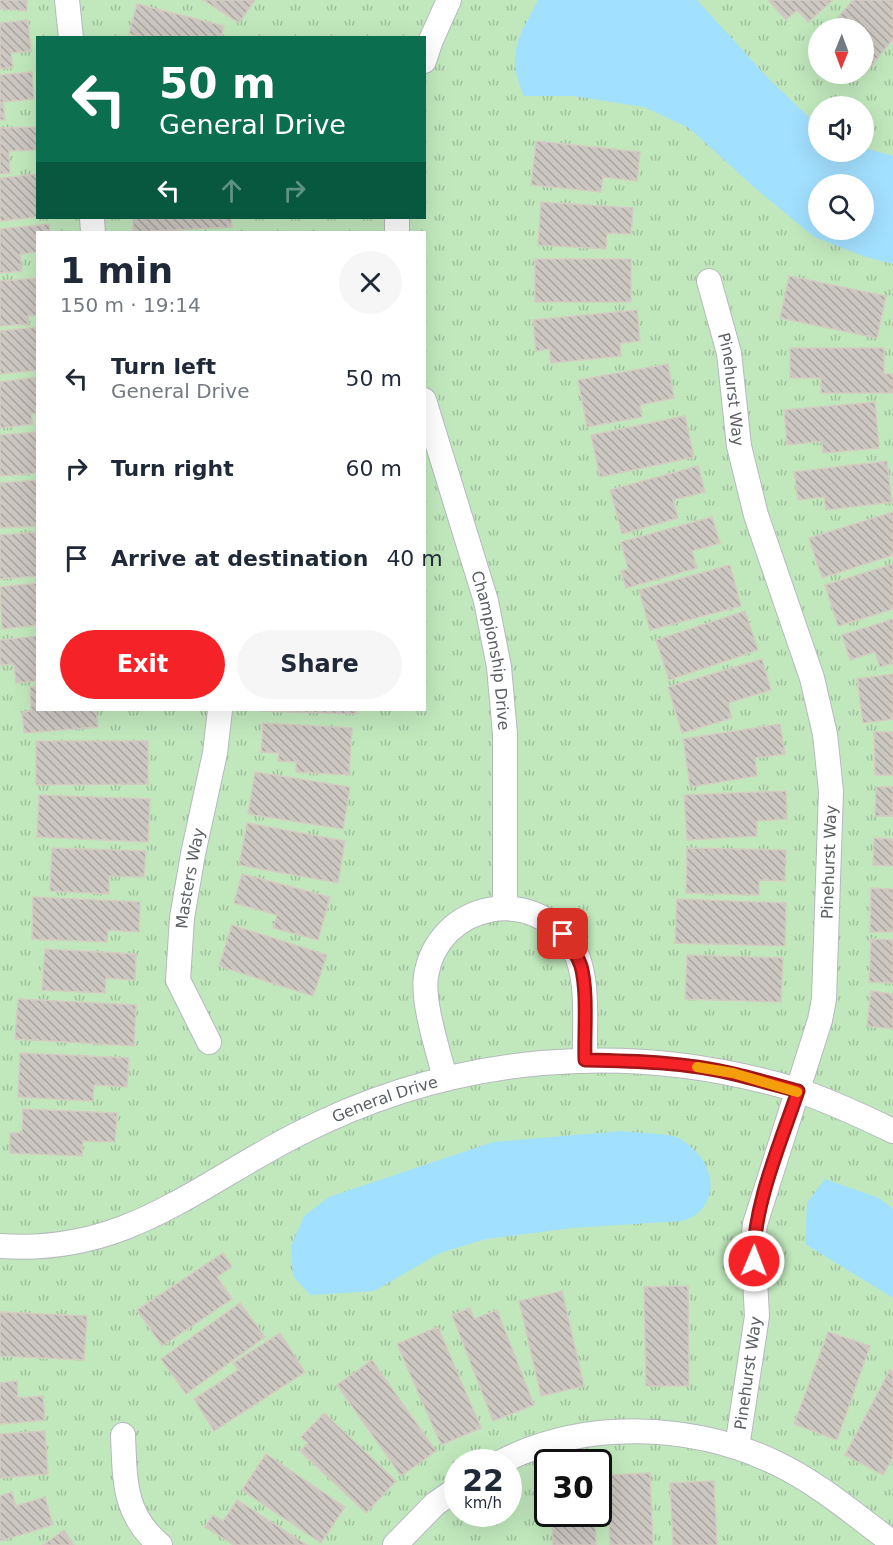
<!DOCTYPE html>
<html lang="en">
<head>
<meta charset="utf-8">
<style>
	body { margin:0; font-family:"DejaVu Sans",sans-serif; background:#f6f6f7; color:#1f2937; height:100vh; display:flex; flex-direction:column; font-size:22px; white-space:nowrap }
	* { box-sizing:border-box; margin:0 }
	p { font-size:20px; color:#747a83 }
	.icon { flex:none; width:33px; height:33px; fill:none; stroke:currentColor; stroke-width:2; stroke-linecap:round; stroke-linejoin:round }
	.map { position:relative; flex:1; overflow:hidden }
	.sheet { position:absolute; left:36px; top:231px; width:390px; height:480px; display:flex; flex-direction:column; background:#fff; border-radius:0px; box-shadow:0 6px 24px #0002 }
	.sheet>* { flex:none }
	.guide { position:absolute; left:36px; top:36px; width:390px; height:183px; border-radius:0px; box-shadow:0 6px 24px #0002; background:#0b6e4f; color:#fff; overflow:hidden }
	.needle { width:39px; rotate:181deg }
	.fabs { position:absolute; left:808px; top:18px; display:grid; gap:12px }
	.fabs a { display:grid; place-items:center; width:66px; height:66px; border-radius:50%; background:#fff; box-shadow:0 6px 24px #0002; font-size:30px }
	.speed { position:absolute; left:444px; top:1449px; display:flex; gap:12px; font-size:30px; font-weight:700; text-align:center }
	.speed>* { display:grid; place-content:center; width:78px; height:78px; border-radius:50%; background:#fff; box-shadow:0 6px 24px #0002; line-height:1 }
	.speed small { font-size:15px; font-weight:400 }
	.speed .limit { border:3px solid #111; border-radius:9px; background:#fff; color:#111 }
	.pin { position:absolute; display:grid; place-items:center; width:51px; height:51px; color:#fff; margin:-26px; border-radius:12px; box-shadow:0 3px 9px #0006 }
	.me { position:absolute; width:66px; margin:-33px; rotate:1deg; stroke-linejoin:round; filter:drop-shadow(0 0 4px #0008) }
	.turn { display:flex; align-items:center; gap:21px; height:126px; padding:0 24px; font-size:27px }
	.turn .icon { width:78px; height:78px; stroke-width:2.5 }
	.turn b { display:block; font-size:42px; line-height:51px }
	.lanes { display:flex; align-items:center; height:57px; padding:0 24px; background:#0003; justify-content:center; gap:30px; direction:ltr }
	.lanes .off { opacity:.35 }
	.round { display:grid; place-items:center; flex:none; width:63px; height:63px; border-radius:32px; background:#f6f6f7 }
	.summary { display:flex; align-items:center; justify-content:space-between; height:102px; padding:0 24px }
	h1 { font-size:36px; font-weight:700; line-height:45px }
	.cta { display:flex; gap:12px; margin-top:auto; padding:12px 24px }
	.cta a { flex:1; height:69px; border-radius:36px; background:#f52227; color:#fff; font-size:24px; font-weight:700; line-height:69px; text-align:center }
	.cta a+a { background:#f6f6f7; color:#1f2937 }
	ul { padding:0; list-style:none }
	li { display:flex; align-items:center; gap:18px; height:90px; padding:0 24px }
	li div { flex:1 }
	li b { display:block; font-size:22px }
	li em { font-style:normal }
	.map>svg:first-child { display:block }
	.grass { fill:url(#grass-tufts); fill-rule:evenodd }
	.water { fill:#a2e0ff; fill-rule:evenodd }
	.building { fill:url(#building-back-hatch); stroke:#d4ccc0; stroke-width:1.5 }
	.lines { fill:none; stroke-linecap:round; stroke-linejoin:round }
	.minor-casing { stroke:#b5b9be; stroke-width:26 }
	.minor { stroke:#fff; stroke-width:24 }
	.route-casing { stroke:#9f1619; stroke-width:15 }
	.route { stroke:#f52227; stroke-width:10 }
	.slow { stroke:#f59e0b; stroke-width:10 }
	.labels { text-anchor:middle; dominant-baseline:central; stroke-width:4.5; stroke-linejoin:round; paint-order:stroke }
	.street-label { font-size:16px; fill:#5b6064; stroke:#fff }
</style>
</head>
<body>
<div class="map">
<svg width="893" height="1545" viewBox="0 0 893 1545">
	<defs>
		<pattern id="grass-tufts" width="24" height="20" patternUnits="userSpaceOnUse" patternTransform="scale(1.5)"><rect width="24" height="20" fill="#c1e8bd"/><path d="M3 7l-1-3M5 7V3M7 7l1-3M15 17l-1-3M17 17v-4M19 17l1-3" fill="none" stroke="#a0bf9d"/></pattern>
		<pattern id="building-back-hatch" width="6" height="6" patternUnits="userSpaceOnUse" patternTransform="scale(1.5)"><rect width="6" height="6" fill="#ccc7c1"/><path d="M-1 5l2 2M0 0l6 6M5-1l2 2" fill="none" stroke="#a9a5a0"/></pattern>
	</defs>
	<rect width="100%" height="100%" fill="#efebe2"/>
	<path class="grass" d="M0,0H893V1545H0ZM819,28H864V74H819ZM38,38H424V218H38ZM819,106H864V152H819ZM819,184H864V230H819ZM38,232H424V710H38ZM458,1462H508V1514H458ZM548,1462H598V1514H548Z"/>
	<path class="water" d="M538,0H697L767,77L819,127V152H864V148L893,156V264L866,257L814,237L755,188L689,128L644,107L573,96H524C505,54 519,37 538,0ZM819,184H864V230H819Z
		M622,1131C635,1133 669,1133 678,1138C705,1152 724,1187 699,1212C695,1216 688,1219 682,1221L572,1228L486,1239L440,1253L374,1291L310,1295L293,1276L291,1246L304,1216L329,1197L493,1142Z
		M825,1179L879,1198L893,1209V1298L805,1244L807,1203Z"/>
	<path class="building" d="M0,0H27V11L0,9Z
		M203,0H255L239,23Z
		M768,0H833L808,22L797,10L786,20Z
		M853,0H893V39L862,77L858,74H864V28H829Z
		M137,4L224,26L221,38H142L129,34Z
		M28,20L31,51L11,53L13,67L0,69V23Z
		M819,41V57L811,51Z
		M32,72L34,99L3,102L5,120H0V75Z
		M38,127V150L9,151L10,173L0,174V128Z
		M536,141L640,152L637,181L603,177L601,192L531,185Z
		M38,174V217L0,221V178Z
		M541,202L633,208L631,234L607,233L606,249L538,245Z
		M133,218H231L232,227L133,232Z
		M49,224L50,232H38V252L20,254L22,271L0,273V229Z
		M535,259H631V302H535Z
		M789,276L886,296L877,338L780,318Z
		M38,278V315L28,316L29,324L0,326V281Z
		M637,310L640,341L620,343L621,356L551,363L549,349L536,351L533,320Z
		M38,327V370L0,374V331Z
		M790,348H884V374H893V393H821V378H790Z
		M668,364L674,398L640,405L642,417L587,427L578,380Z
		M38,377V413L31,414L33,424L0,428V382Z
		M875,402L879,448L823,453L822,441L787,445L784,410Z
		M685,416L694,457L600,477L591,435Z
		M38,432V473L0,476V435Z
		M887,461L892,502L826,510L824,497L798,500L794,472Z
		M698,466L705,492L673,500L678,518L622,534L610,490Z
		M38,480V526L0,528V483Z
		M893,512V555L822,578L809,538Z
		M712,517L720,543L692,551L697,568L626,588L621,571L628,569L621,542Z
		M38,532V576L0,579V535Z
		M893,564V609L838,626L825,585Z
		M730,565L741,606L650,630L639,590Z
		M38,583V625L2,629L0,587Z
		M745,611L758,650L669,680L656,640Z
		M893,619V663L880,667L875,652L850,660L842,635Z
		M38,636V681L16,683L14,664L0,665V640Z
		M762,659L771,690L728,703L732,718L682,733L668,687Z
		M893,674V719L863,723L857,679Z
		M38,686V710H108H96L98,727L24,733L22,712L31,711L30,687Z
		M262,710H356V714L262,711Z
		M263,723L352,728L349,775L296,772V762L278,761L279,753L261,752Z
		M780,724L785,754L755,758L757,776L690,787L683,739Z
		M874,732H893V775H875Z
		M36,741H148V784L36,785Z
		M255,772L350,787L343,829L248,814Z
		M876,787H893V816H875Z
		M786,791L787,819L757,821V836L687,840L684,795Z
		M39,795L150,799L148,842L37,837Z
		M247,823L345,841L338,883L239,865Z
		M874,838L893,839V866L873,865Z
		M52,848L146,851L144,877L109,876V894L50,891Z
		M687,848L786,850L785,881L759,880V895L686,893Z
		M242,874L330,897L318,940L273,928L277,915L234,903Z
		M871,888L893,889V932H870Z
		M33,897L140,902L139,932L108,930L107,942L32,939Z
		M677,899L786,903L785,946L675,943Z
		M232,925L327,955L313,996L219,966Z
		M871,939L893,940V983L869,982Z
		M45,949L136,954L135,980L106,978L105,993L42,990Z
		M687,955L783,958L781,1002L685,999Z
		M871,991L893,994V1029L867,1026Z
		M18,999L136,1005L134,1046L15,1039Z
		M20,1053L129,1058L127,1087L94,1085L93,1101L18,1097Z
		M23,1109L117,1113L115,1142L83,1141L82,1156L10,1153V1133H22Z
		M223,1253L232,1267L217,1277L232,1299L162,1346L137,1310Z
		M688,1286L689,1386H646L644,1287Z
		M562,1291L584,1386L541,1396L519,1301Z
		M240,1303L265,1337L186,1394L161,1359Z
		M470,1308L474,1319L497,1310L534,1405L493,1421L452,1315Z
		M0,1312L87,1316L84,1360L0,1356Z
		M438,1327L481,1428L441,1445L397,1344Z
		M828,1332L870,1346L837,1440L794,1424Z
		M280,1333L305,1372L214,1431L194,1399L238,1370L233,1363Z
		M372,1360L436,1451L401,1476L337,1385Z
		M890,1370L893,1371V1457L883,1475L845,1455Z
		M17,1381L18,1398L43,1396L45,1420L0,1424V1383Z
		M324,1413L396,1481L366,1513L300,1451L308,1443L301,1437Z
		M45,1431L48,1474L0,1478V1434Z
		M266,1454L345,1507L321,1543L242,1490Z
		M650,1473L653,1545H610L607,1475Z
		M714,1481L717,1545H673L670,1483Z
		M12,1492L16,1506L45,1497L53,1525L0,1541V1496Z
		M237,1500L307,1545H234L205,1527L213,1515L223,1521Z
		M552,1514H595L596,1545H553Z
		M64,1530L74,1545H43Z"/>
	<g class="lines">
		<defs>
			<g id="minor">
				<path d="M67,0L71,38"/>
				<path d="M424,61L431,40L449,0"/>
				<path d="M92,218L93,232"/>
				<path d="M397,218V232"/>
				<path id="s1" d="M709,281L729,353L739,446L756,515L812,678L825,734L831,791L824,999L820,1020L755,1224L753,1242L757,1316L737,1447"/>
				<path id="s2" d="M424,400L486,601L499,667L505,734V907"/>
				<path id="s3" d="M209,1042L178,980L182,918L193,854L215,753L220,710"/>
				<path d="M445,1078C438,1050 422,1003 426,976C438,902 534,883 573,948C590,976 584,1027 585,1060"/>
				<path id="s4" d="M0,1246C124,1255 193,1188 296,1135C453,1054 628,1039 797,1090C830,1101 862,1116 893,1131"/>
				<path d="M123,1435C125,1480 123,1514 160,1545"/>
				<path d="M501,1462C585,1419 692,1423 776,1463C818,1483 855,1515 893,1543"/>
				<path d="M395,1545L435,1504L458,1488"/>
			</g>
		</defs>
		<use href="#minor" class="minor-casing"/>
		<use href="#minor" class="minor"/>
	</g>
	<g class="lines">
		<defs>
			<path id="route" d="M563,934C570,944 577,954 581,966C588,992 584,1032 585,1060C635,1061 685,1062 734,1074C755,1079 776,1085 798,1091C781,1142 752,1208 754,1261"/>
		</defs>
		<use href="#route" class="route-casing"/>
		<use href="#route" class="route"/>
		<path class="slow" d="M697,1067L733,1073L797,1092"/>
	</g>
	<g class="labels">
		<g class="street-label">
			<text stroke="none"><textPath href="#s1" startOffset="111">Pinehurst Way</textPath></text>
			<text stroke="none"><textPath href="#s2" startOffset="260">Championship Drive</textPath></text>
			<text transform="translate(829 862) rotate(-88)">Pinehurst Way</text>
			<text stroke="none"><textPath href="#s3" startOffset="172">Masters Way</textPath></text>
			<text stroke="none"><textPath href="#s4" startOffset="418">General Drive</textPath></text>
			<text transform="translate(748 1373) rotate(-82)">Pinehurst Way</text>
		</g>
	</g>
</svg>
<div class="fabs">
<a><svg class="needle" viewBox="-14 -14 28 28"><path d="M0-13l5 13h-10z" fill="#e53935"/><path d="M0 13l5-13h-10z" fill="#747a83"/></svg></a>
<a><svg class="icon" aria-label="sound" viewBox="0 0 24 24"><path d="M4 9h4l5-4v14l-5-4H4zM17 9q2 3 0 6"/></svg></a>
<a><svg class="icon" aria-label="search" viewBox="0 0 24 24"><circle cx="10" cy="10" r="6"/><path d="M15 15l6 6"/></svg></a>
</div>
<div class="speed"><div>22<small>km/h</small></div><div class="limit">30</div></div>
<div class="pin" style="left:563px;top:934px;background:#d93025"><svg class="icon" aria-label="arrive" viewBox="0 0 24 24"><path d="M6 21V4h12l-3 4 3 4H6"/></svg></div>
<svg class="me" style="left:754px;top:1261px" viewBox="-20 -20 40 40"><circle r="17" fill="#f52227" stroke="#fff" stroke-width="3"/><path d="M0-11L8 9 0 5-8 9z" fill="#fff"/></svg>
<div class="guide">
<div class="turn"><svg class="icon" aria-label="left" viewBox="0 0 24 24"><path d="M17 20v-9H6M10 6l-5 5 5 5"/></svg><div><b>50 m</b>General Drive</div></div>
<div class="lanes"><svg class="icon" aria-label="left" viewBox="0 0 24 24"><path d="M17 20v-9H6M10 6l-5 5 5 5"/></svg><svg class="icon off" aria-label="ahead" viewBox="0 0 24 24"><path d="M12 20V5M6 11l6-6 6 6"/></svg><svg class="icon off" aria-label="right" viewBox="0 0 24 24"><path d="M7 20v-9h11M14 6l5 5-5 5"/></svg></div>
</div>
<section class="sheet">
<div class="summary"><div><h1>1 min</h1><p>150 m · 19:14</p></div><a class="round"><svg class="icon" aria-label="close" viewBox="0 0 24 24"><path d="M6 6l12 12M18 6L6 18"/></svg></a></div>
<ul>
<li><svg class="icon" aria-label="left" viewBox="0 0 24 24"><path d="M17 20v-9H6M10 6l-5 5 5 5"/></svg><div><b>Turn left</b><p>General Drive</p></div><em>50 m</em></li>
<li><svg class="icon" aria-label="right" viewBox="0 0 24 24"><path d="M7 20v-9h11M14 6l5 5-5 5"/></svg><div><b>Turn right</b></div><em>60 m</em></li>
<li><svg class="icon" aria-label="arrive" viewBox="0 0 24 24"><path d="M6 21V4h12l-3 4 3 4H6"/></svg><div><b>Arrive at destination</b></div><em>40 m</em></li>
</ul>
<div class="cta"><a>Exit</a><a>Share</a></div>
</section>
</div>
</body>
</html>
